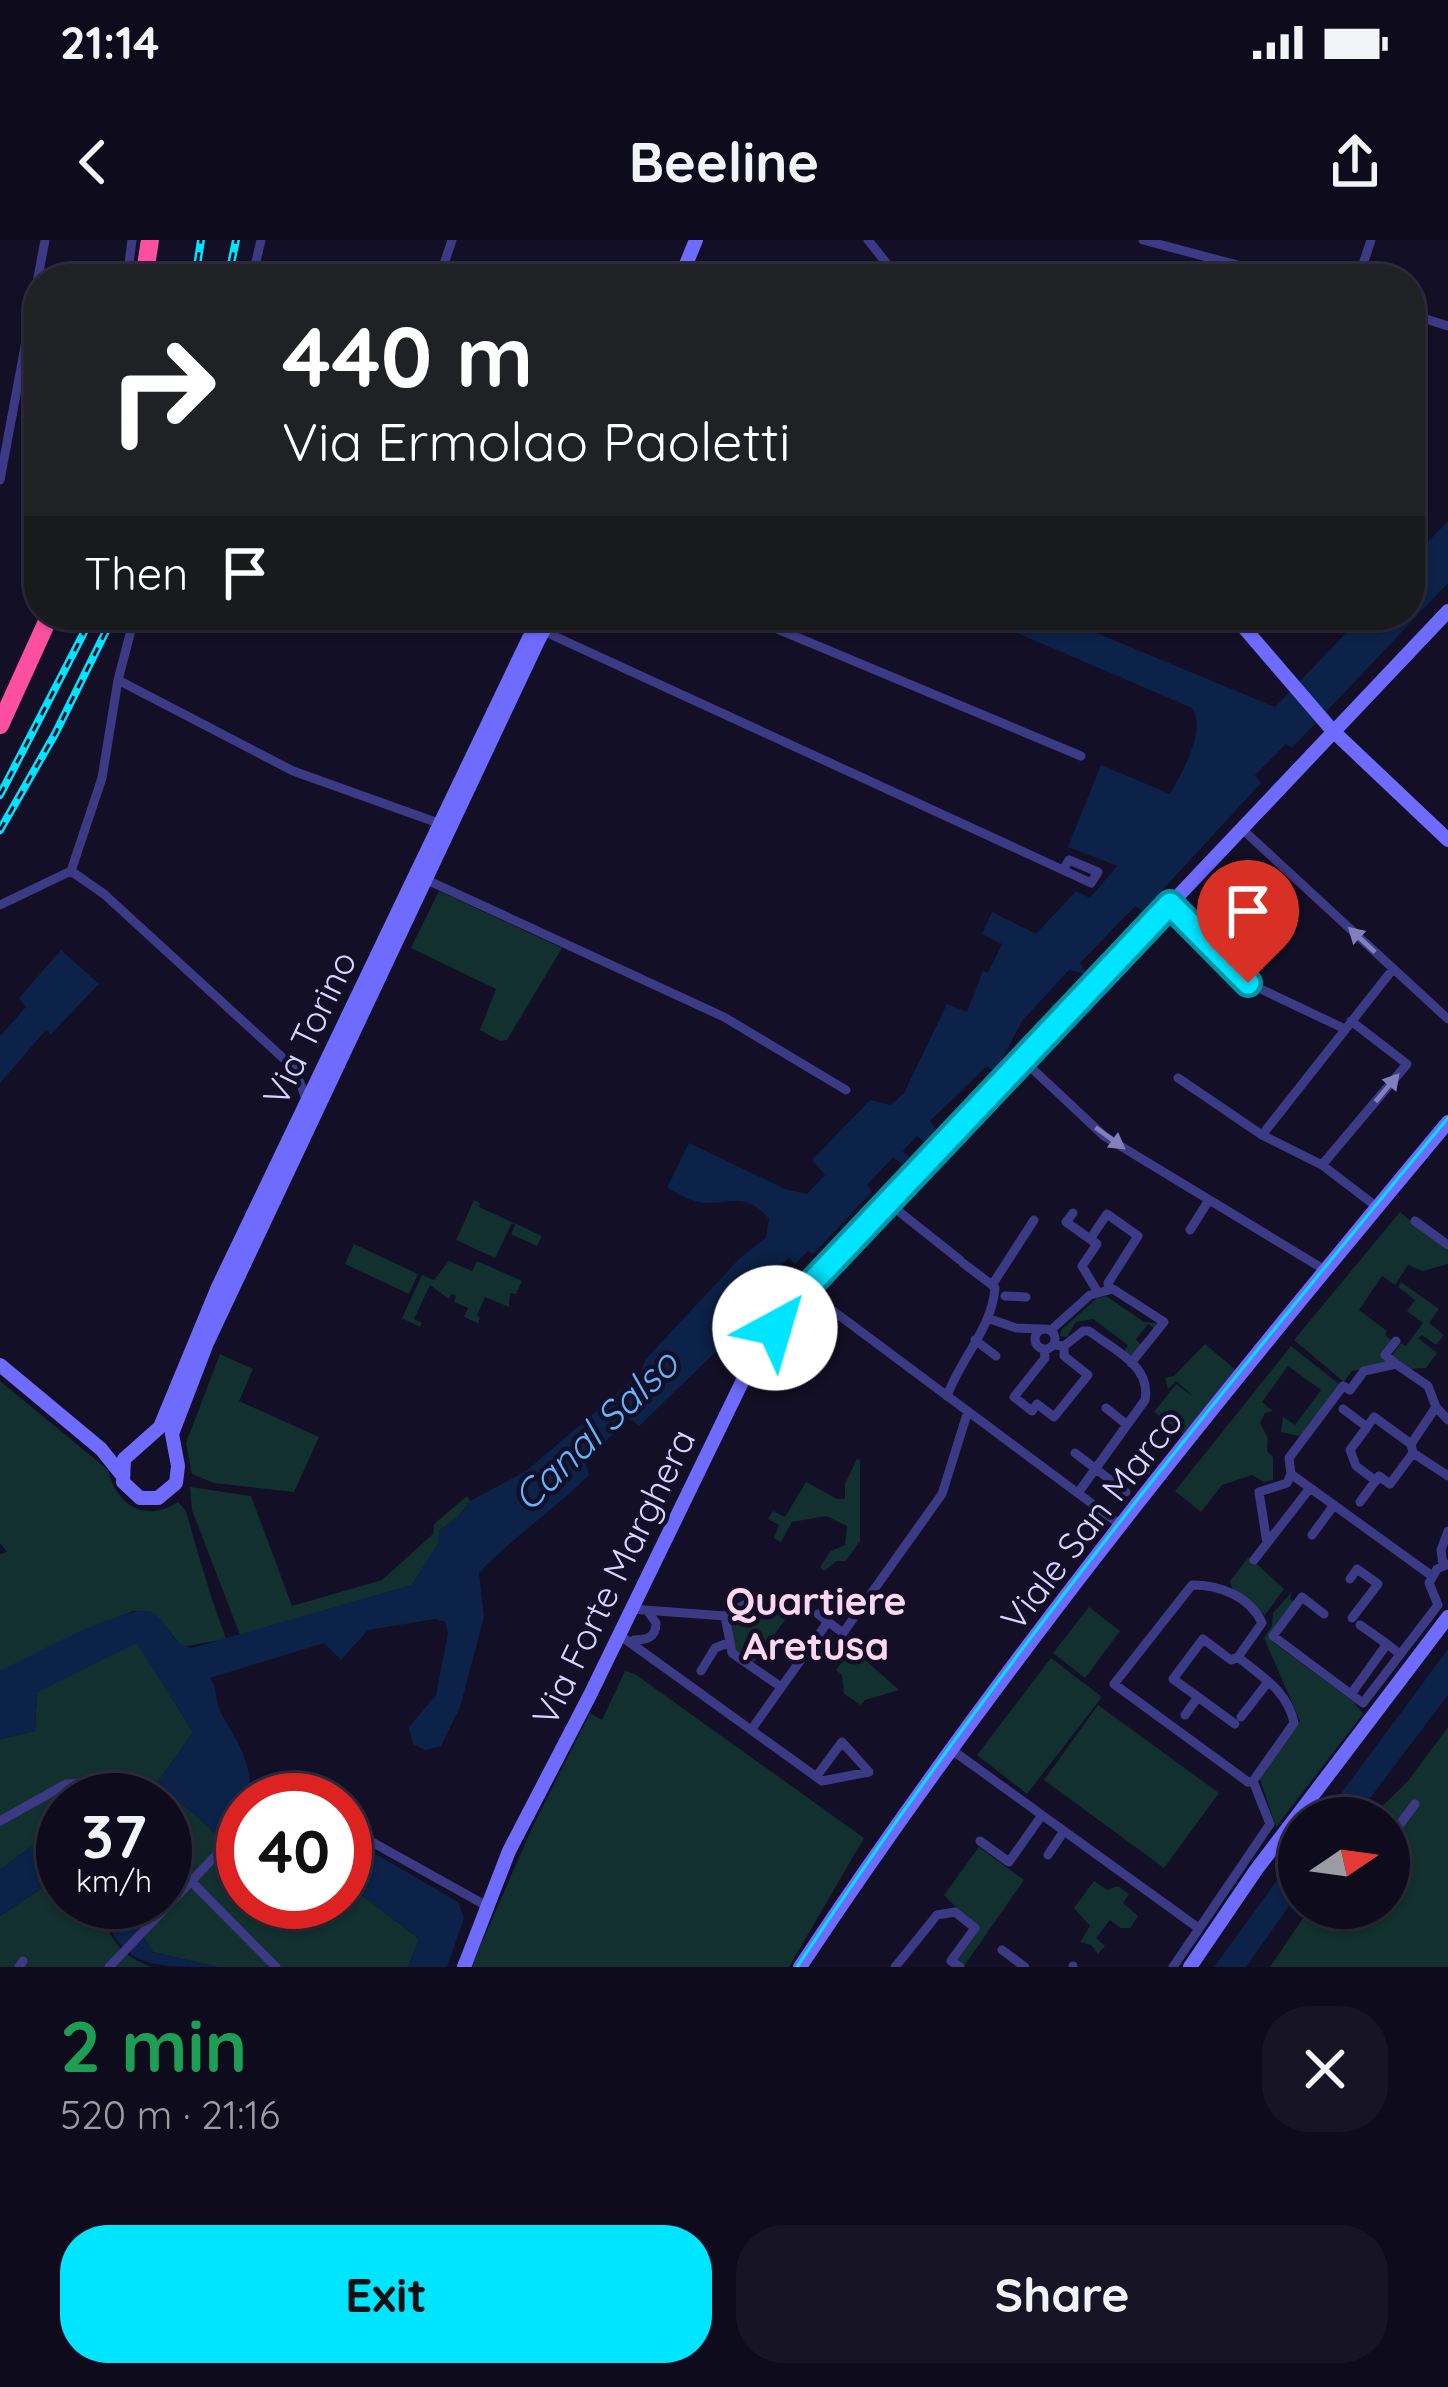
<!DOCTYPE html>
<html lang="en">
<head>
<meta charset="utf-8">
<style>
	body { margin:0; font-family:Quicksand,sans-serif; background:#171425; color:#f1f3f6; height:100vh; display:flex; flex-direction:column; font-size:45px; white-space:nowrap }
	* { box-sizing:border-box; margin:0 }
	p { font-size:39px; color:#9b9ba3 }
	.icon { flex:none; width:66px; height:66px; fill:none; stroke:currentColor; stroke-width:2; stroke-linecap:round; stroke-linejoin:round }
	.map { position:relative; height:1727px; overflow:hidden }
	.sheet { display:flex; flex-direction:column; background:#0e0b1c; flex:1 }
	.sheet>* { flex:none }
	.guide { position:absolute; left:24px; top:24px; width:1401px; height:366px; border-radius:48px; box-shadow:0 3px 9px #0004,0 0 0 3px #2e2b3b; background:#202124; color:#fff; overflow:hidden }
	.needle { width:78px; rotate:77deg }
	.controls { position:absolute; left:1278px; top:1557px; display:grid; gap:24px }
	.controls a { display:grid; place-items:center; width:132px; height:132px; border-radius:50%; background:#0e0b1c; box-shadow:0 3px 9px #0004,0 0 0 3px #2e2b3b; font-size:60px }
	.speed { position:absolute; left:36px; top:1533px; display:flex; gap:24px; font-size:60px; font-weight:700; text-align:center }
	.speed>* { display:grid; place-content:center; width:156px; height:156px; border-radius:50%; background:#0e0b1c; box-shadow:0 3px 9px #0004,0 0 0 3px #2e2b3b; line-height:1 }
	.speed small { font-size:30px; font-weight:400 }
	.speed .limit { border:18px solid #d22; background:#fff; color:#111 }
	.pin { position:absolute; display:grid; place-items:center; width:102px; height:102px; color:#fff; margin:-123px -51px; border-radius:50% 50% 50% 0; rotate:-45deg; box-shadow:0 0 12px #0007 }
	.pin .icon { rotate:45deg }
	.me { position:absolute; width:132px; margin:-66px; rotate:39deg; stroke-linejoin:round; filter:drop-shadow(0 0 9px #0008) }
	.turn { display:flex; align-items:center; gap:42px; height:252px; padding:0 60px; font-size:54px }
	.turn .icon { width:156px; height:156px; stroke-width:2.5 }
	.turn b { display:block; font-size:84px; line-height:102px }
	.then { display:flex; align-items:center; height:114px; padding:0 60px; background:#0003; gap:24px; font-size:45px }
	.round { display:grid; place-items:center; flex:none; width:126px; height:126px; border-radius:48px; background:#171425 }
	.head { display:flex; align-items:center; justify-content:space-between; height:204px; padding:0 60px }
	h1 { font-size:72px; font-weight:700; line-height:90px; color:#1e9e55 }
	.primary-button { display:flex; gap:24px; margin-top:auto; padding:24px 60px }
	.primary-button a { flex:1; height:138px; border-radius:48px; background:#00e5ff; color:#111; font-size:48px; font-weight:700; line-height:138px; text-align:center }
	.primary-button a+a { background:#171425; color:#f1f3f6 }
	.status { display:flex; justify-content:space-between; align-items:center; height:84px; padding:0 60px; background:#0e0b1c; direction:ltr }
	.status svg { height:33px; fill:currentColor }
	header { display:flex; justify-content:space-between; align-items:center; height:156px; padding:0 60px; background:#0e0b1c; font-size:54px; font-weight:700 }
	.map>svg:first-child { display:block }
	.green { fill:#12302f }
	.water { fill:#0c2248 }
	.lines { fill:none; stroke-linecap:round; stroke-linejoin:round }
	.street { stroke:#3d3a85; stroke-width:9 }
	.secondary { stroke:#6f6bff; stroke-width:14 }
	.highway { stroke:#ff4fa3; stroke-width:18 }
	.tram { stroke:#00e5ff; stroke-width:3 }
	.rail-casing { stroke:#00e5ff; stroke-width:8 }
	.rail { stroke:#130f26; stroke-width:3; stroke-dasharray:9; stroke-linecap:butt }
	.oneway { fill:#837fbc }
	.route-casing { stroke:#0095a6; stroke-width:30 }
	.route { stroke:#00e5ff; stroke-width:21 }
	.labels { text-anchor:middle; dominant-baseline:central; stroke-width:9; stroke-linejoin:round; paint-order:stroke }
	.street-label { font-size:36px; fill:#d9d4ff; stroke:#130f26 }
	.water-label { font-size:39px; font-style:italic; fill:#62b6ff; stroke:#130f26 }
	.neighbourhood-label { font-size:39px; font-weight:bold; fill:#ffd6f0; stroke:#130f26 }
</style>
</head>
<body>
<div class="status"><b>21:14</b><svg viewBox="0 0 49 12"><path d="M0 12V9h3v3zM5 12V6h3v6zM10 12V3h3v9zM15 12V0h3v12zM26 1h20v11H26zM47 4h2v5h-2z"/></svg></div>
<header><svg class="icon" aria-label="back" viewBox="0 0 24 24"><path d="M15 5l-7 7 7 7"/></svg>Beeline<svg class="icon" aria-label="share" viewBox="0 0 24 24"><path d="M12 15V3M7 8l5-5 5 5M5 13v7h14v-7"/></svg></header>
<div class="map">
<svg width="1448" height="1727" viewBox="0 0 1448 1727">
	<rect width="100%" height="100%" fill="#130f26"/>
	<path class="green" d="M439,651L562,708L507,800L500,801L480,790L496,749L411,708Z
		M474,960L480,963L479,967L542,996L537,1006L511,994L515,985L512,983L495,1018L456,1000Z
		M1400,972L1448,1011V1024L1423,1031L1408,1025L1395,1045L1382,1036L1359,1070L1387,1091L1385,1095L1393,1101L1383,1116L1392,1123L1352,1131L1344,1142L1294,1100Z
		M354,1004L418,1034L409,1054L345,1024Z
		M449,1021L472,1031L477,1021L522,1041L516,1054L510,1053L509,1067L485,1057L477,1075L480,1078L478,1083L464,1077L468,1068L454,1062L456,1056L451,1054L449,1059L430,1045L414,1079L422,1083L420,1087L402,1078L422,1035L434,1040Z
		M1401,1042L1439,1069L1429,1083L1444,1095L1436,1105L1422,1095L1418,1098L1437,1113L1426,1128L1406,1129L1391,1117L1401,1103L1406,1106L1423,1083L1407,1071L1415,1060L1398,1047Z
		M1106,1056L1144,1082L1157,1083L1154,1088L1148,1084L1136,1099L1141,1105L1130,1119L1123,1114L1128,1105L1093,1079L1076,1082L1067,1097L1060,1096L1061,1090L1097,1058Z
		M1205,1104L1237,1131L1186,1196L1154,1172L1176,1144L1194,1157L1176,1141L1168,1149L1165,1138L1174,1136Z
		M1291,1106L1339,1144L1300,1196L1281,1192L1283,1177L1295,1185L1321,1150L1288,1126L1262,1162L1273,1171L1265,1173L1260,1183L1268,1198L1267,1211L1273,1217V1240L1264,1242L1252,1235L1222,1245L1201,1272L1175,1251Z
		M220,1114L253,1129L239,1161L319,1197L294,1252L214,1243L192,1234L186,1203Z
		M0,1141L108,1230C117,1266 145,1283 178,1262L186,1271C198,1315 211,1358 226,1399L182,1407L166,1387L146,1371H133L0,1431V1314L7,1312L0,1303Z
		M857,1219L860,1220V1301L846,1321H837L824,1331L820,1327L831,1311L845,1305L847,1286L826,1276L792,1282L781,1302L774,1298L779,1285L768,1279L773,1271L785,1277L806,1242L837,1259H845V1244Z
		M190,1247L251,1256L292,1366L382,1340L433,1294L434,1284L467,1256L470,1261L458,1277L439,1291V1303L412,1345L240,1395L192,1270Z
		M1249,1317L1284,1349L1265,1375L1232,1348L1230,1341Z
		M1292,1352L1290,1359L1295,1363L1271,1396L1274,1403L1354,1462L1363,1474L1276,1587L1259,1536L1300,1481L1264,1398L1272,1386L1273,1373Z
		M763,1364L785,1380L752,1425L735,1412L729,1387Z
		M1089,1367L1120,1391L1085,1438L1053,1413Z
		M137,1402L193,1492L158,1542L243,1618V1662H345V1642L419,1699L408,1727H217L153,1712L141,1693L131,1662H165V1560H63V1592L40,1600L0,1630V1499L35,1491L37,1452Z
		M853,1409L899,1450L865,1460L861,1465L844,1454L842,1435L836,1430Z
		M1051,1418L1102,1457L1027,1554L977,1515Z
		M625,1431L635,1434L864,1598L789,1727H471L532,1588L590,1473L602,1480Z
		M1098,1465L1219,1553L1164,1628L1044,1540Z
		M1448,1487V1727H1270L1310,1668H1389V1578H1370L1408,1541Z
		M979,1607L1024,1640L964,1726L957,1721L979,1690L944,1655Z
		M63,1634V1662H97C109,1695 117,1715 152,1727H0V1676Z
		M1094,1641L1107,1650L1118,1646L1129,1654L1123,1663L1138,1676L1130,1688H1121L1110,1680L1096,1698L1105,1706L1098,1714L1091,1705L1080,1702L1090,1686L1074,1668Z"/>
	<path class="water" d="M1448,281V343L1292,508L1286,504L1255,535L1261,543L1143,671L1135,666L1080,723L1086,734L1069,730L1022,781L995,833L987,826L930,881L936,889L925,903L917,896L903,911L909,918L902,924L893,917L867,945L872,952L813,1014L808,1011L795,1024L789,1018L779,1027L781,1039L754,1075L639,1186L629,1178L585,1222L589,1235C554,1270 514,1296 479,1333L484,1377L460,1467L441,1506L425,1510L413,1504L409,1487L436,1455L448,1393L445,1382L435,1379L368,1390L341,1420L324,1403L210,1438C218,1449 215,1461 221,1473C235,1498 248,1515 250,1544L258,1545L272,1560H243V1618L158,1542L193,1492L137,1403L37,1452L35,1491L0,1499V1431C28,1418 125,1363 150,1372C170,1380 169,1405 192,1408L412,1345L438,1303L439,1291L458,1277L470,1261L526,1231L640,1134L645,1120L740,1018L766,998L769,979C743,947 724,969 695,961C686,959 676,952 667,948L689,903L785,949L807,954L825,935L812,920L870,860L891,865L904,853L947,764L967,772L983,731L988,733L1002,704L982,694L992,672L1036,694L1076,651L1090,658L1117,626L1068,607L1101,525L1170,554C1182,532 1207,490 1192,468L975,375H1053L1275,467L1348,391L1352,381L1360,385L1370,375H1410V320Z
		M61,710L99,744L51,794L46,790L0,843V796L26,767L19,758Z
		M1448,1409V1455L1355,1578H1323Z
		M63,1592V1634L0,1676V1630L40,1600Z
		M345,1596L458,1662L464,1678L447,1727H408L419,1699L345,1642Z
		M1299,1610V1652L1246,1727H1214Z
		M97,1662H131L141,1693L153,1712L217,1727C143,1727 124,1727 97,1662Z"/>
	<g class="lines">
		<path class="street" d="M868,0L899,39
			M1143,0L1290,39
			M127,39L132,0
			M252,39L261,0
			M439,39L452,0
			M1358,39L1371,0
			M1410,74L1448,86
			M0,240L45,0
			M494,375L522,387L529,386
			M744,375L1081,516
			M544,390L554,396L1063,630L1091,643L1098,632L1069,620L1063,630
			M118,440L293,531L441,584
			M1241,588L1448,779
			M71,631L104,654L295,829L307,862
			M427,640L724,777L846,850
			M1170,664L1248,743L1345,789
			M0,665L71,631L102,538L118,440L135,375
			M1023,820L1104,896L1325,1030
			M1178,838L1262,895L1322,925L1377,967
			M1262,895L1393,729
			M1322,925L1407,824L1351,781
			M887,962L960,1020
			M1073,973L1066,982L1097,1004L1082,1026L1097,1051
			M1415,981L1448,1005
			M1190,990L1209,960
			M1090,999L1107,974L1138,996L1108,1043L1109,1048
			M963,1023L992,1045
			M805,1050L1122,1286
			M1005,1056L1026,1057
			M990,1079L1016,1088L1041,1089
			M1035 1099a10 10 0 1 1 20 0a10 10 0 1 1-20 0Z
			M1051,1090L1090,1055L1113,1049L1164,1082L1131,1123
			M975,1100L996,1116
			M1396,1101L1385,1115L1396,1124
			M1054,1105L1064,1106L1083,1091H1089C1113,1109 1152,1126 1145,1160L1078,1253
			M1044,1109L1045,1118L1014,1157L1032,1171L1037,1164L1054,1177L1088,1135L1064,1116V1106
			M947,1156C961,1118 992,1088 995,1048L992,1045L1034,980
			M1436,1167L1411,1204L1413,1213L1448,1236
			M1106,1168L1126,1184
			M1343,1169L1367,1187L1374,1177L1411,1204
			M1367,1187L1350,1210L1356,1226L1376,1241
			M1075,1213L1126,1252
			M1360,1262L1379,1236L1390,1244L1413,1213
			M1312,1295L1334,1265
			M1267,1303L1259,1252L1287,1243L1291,1234
			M1254,1320L1310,1248
			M1443,1325L1441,1310L1448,1291
			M1432,1336L1291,1234L1289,1218L1343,1146L1350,1150L1364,1131L1396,1124L1428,1146L1436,1167L1448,1180
			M1350,1339L1357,1329L1378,1344L1352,1378
			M631,1369L725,1376L756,1358
			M818,1374L843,1393L942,1254L968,1171
			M1324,1374L1302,1357L1273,1396L1363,1463L1438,1365L1429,1343L1437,1329L1448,1324
			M725,1376L732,1413L781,1447
			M1360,1385L1387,1404
			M618,1394L822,1541L869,1532L842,1502L816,1537
			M634,1400C646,1400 656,1398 656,1383L647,1370
			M701,1431L715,1408L730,1402
			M1351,1454L1387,1404L1400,1414
			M1198,1457L1173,1439L1203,1399L1231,1420L1238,1417
			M1185,1475L1198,1457L1235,1484
			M1241,1477L1268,1442
			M751,1490L827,1383
			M952,1510L1197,1687
			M274,1558L289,1544L308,1560
			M0,1581L66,1544L87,1543L104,1560
			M345,1587L485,1665
			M1395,1591L1415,1564
			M980,1601L1009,1622L1042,1575
			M165,1615L276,1727
			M1048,1615L1064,1591
			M1002,1710L1025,1727
			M19,1727L23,1721
			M109,1727L224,1607
			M895,1727L937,1675L955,1672L975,1688L951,1721L960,1727
			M1073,1727V1726
			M1173,1727L1270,1584L1253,1541L1248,1542L1114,1444L1192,1345C1219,1345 1250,1356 1262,1383L1238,1417C1262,1437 1288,1451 1294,1483L1253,1541"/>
		<path class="secondary" d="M680,39L696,0
			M1233,375L1332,490L1448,600
			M533,384L544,390L538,401
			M529,398L218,1047L160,1187L124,1219L123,1242L140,1258H158L176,1243L178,1226L172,1194L207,1103L538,401
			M0,1125L101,1209L121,1234
			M464,1727L509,1611L590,1455L744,1138L775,1088L805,1050L1448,371
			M800,1727C996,1431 1221,1154 1448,882
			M1190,1727L1256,1630L1448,1377"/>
		<path class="highway" d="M144,39L150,0
			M0,485L50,375"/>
		<path class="tram" d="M797,1727C993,1429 1221,1152 1448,878"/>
		<defs>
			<path id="rail" d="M195,39L201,0
				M228,39L236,0
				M0,555L93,375
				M0,590L55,494L114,375"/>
		</defs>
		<use href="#rail" class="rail-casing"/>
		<use href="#rail" class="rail"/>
	</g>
	<defs><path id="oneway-solid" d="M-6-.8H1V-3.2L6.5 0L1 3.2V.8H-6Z" transform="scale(3)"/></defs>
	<g class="oneway">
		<use href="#oneway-solid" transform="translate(1362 700) rotate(-137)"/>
		<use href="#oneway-solid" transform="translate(1387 848) rotate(-50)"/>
		<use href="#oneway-solid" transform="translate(1110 898) rotate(36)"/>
	</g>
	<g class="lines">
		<defs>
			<path id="route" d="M775,1088L805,1050L1170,664L1248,743"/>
		</defs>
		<use href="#route" class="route-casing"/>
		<use href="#route" class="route"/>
	</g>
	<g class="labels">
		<g class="street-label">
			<text transform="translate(309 788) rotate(-64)">Via Torino</text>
			<text transform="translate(1091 1279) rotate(-52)">Viale San Marco</text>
			<text transform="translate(613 1337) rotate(-64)">Via Forte Marghera</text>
		</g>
		<g class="water-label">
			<text transform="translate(595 1190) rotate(-44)">Canal Salso</text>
		</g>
		<g class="neighbourhood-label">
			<text x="816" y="1360">Quartiere<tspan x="816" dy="45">Aretusa</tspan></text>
		</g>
	</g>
</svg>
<div class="controls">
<a><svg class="needle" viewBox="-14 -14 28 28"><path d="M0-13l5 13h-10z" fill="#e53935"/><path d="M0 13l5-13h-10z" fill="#9b9ba3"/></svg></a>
</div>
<div class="speed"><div>37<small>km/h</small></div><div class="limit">40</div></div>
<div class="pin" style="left:1248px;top:743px;background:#d93025"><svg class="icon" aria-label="arrive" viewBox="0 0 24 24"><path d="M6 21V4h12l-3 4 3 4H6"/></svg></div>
<svg class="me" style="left:775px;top:1088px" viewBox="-20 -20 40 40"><circle r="19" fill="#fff"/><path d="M0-13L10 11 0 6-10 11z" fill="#00e5ff"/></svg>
<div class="guide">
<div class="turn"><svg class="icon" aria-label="right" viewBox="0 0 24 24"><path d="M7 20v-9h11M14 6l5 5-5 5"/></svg><div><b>440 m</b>Via Ermolao Paoletti</div></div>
<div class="then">Then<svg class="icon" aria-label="arrive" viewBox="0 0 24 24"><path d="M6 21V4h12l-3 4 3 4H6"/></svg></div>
</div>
</div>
<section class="sheet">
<div class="head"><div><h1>2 min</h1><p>520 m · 21:16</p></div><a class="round"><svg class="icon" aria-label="close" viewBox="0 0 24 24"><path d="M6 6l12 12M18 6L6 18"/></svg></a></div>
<div class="primary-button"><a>Exit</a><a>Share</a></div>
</section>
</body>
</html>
